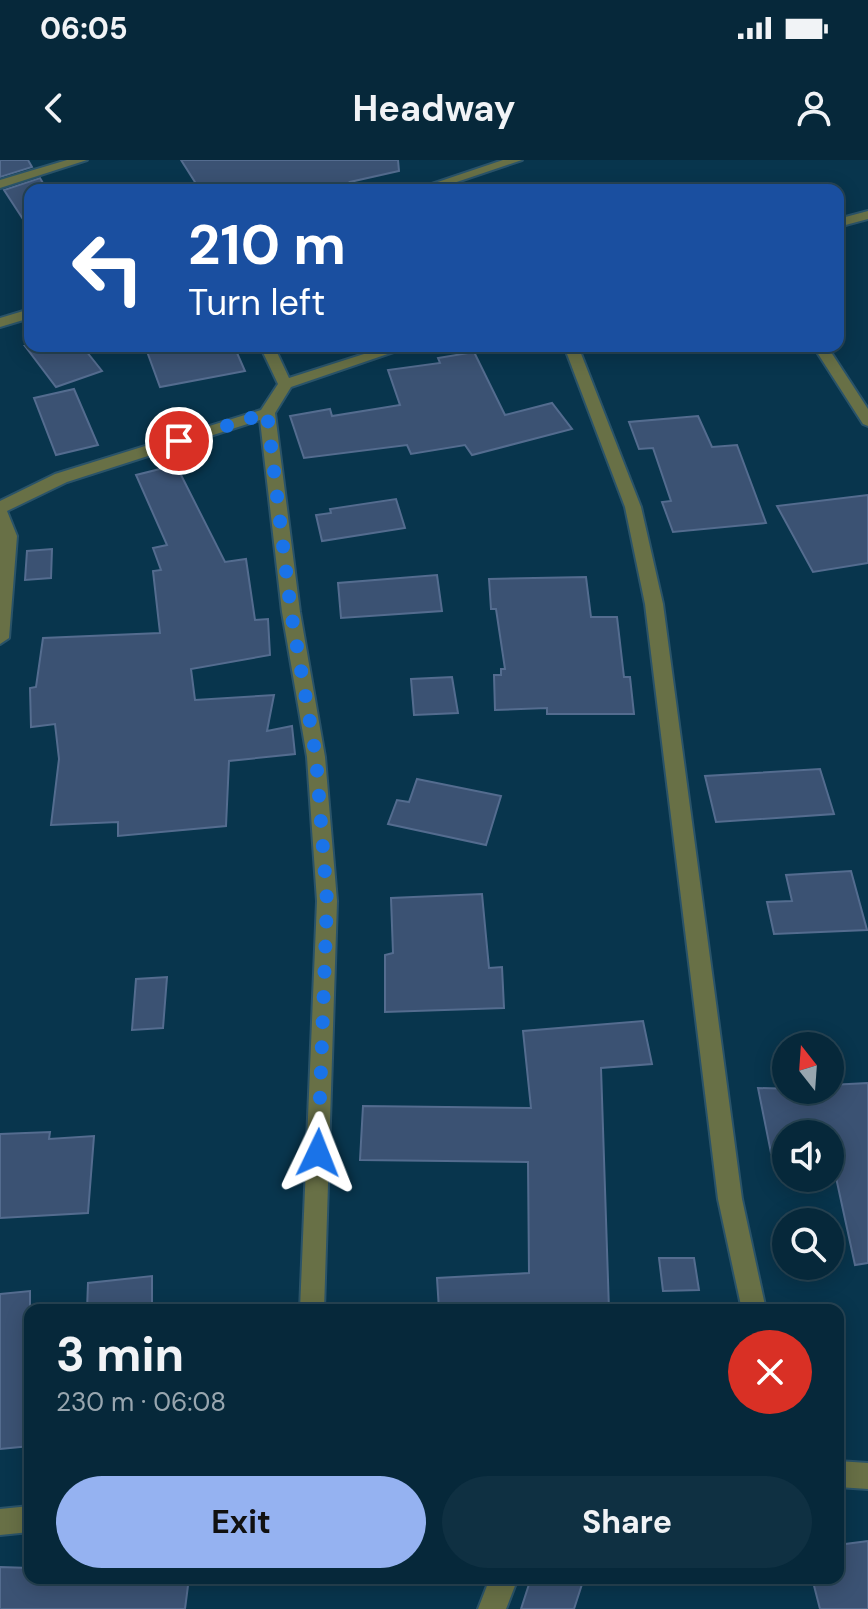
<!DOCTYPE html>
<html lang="en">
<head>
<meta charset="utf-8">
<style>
	body { margin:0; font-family:"DM Sans",sans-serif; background:#0f3042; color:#f1f3f6; height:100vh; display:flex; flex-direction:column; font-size:30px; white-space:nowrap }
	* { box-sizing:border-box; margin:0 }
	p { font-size:26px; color:#98a6af }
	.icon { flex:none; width:44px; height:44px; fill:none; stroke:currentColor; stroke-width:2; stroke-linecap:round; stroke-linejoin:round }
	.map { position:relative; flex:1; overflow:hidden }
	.sheet { position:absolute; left:24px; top:1144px; width:820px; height:280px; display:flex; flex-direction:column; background:#06283a; border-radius:16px; box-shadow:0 4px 20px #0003,0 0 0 2px #274454 }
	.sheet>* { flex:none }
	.guide { position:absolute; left:24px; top:24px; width:820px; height:168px; border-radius:16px; box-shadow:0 4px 20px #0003,0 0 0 2px #274454; background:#1a4fa0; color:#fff; overflow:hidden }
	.needle { width:52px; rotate:343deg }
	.tools { position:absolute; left:772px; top:872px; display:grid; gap:16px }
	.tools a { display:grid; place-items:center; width:72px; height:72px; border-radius:50%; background:#06283a; box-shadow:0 4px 20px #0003,0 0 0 2px #274454; font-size:40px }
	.pin { position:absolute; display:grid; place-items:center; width:68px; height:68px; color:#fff; margin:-34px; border:4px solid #fff; border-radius:50%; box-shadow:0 2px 8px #0007 }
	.me { position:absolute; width:88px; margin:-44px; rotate:2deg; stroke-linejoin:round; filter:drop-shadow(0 0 6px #0008) }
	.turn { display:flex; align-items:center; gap:28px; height:168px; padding:0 32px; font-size:36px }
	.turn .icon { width:104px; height:104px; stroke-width:2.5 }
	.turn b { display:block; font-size:56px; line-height:68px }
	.round { display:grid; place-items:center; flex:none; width:84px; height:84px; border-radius:42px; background:#0f3042 }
	.headline { display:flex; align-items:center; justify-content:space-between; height:136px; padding:0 32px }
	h1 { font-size:48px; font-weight:700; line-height:60px }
	.button { display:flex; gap:16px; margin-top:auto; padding:16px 32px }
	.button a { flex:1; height:92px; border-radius:48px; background:#95b2f1; color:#111; font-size:32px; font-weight:700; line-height:92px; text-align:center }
	.button a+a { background:#0f3042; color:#f1f3f6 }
	.status { display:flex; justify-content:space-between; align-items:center; height:56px; padding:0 40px; background:#06283a; direction:ltr }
	.status svg { height:22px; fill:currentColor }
	header { display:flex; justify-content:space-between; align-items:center; height:104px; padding:0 32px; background:#06283a; font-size:36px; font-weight:700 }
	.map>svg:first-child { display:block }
	.building { fill:#3b5273; stroke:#546c8f; stroke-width:2 }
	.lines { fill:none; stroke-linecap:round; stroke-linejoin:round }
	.minor-casing { stroke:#2a5369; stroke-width:4 }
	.minor { fill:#687046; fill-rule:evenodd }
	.route { stroke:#1a73e8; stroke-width:14; stroke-dasharray:0 25.2 }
</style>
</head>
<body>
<div class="status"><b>06:05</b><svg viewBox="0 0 49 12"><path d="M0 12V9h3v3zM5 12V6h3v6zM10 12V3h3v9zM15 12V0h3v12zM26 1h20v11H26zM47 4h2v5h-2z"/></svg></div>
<header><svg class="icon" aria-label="back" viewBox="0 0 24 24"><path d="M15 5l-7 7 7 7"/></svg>Headway<svg class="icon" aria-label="person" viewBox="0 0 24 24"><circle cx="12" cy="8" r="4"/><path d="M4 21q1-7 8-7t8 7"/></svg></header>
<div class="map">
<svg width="868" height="1449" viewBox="0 0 868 1449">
	<rect width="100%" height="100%" fill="#08354d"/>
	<path class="building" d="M0,0H28L32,7L0,17Z
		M181,0H398L399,11L350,22L356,30H200Z
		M40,18L47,30H30V70L4,30Z
		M25,186H82L102,211L56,227Z
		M145,186H234L245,211L160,227Z
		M474,192L505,255L552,243L572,269L472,295L465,285L411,294L407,285L304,298L290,256L330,249L332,256L400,245L388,210L440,203L438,198Z
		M74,229L98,285L56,295L34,238Z
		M698,256L712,287L737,285L766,363L673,372L662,342L671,341L653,288L639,289L629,262Z
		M176,305L225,402L246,399L255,460L268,459L270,495L191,509L195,540L274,535L267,571L292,566L295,594L229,601L226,666L118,676V662L51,665L59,599L55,564L31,567L30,528L36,527L43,478L160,473L153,411L161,410L153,388L167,385L136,315Z
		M868,335V403L813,412L777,346Z
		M396,339L405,368L322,381L316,355L331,353L330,349Z
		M52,389L51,418L25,420L27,391Z
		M437,415L442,451L341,458L338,423Z
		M586,417L591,457H617L624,517H630L634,554H547V548L495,550L494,515H501V509H505L496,449H491L489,419Z
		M452,517L458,553L414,555L411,519Z
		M820,609L834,654L716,662L705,616Z
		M417,619L501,636L486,685L388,664L397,640L409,642Z
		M851,711L867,770L774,774L767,742L792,741L786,715Z
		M482,734L489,808L502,807L504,848L385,852V795L393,793L391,738Z
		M167,817L163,868L132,870L136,819Z
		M643,861L652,904L601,908L609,1150H439L437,1118L529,1113L528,1002L360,1000L363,946L531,948L523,871Z
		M868,923V1103L855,1105L830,990V974H786V992L771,993L758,928L830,930V925Z
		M50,972L49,979L94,976L88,1053L0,1058V974Z
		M659,1098H694L699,1130L663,1131Z
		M152,1116V1150H87L88,1123Z
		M30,1131V1286L0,1289V1134Z
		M868,1381V1449H820L812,1418H838V1385Z
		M0,1407L30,1408V1418H189L185,1449H0Z
		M531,1418H584L574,1449H521Z"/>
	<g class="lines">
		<defs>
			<path id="minor" d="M67,0H87L0,28V20Z
				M503,0H522L433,30H414Z
				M868,51V59L838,67V59Z
				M30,149V158L0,167V158Z
				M260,186H274L289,218L389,186H411L291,227L275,253L300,452L325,597L337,741L324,1150H300L317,741L307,597L282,452L260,260L67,322L7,351L17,376L9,478L0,484V341L55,314L261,250L278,224Z
				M564,186H578L641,347L663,444L742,1039L766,1150H742L718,1039L645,444L625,347Z
				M813,186H827L868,249V266L863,264Z
				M838,1301L868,1303V1329L838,1327Z
				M30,1346V1372L0,1375V1349Z
				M490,1418H518L506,1449H478Z"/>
		</defs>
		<use href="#minor" class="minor-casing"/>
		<use href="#minor" class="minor"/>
	</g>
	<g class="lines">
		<path class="route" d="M179,281L267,253L291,452L316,597L327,741L318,993"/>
	</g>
</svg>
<div class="tools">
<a><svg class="needle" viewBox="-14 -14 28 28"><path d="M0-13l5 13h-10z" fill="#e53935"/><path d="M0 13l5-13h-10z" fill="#98a6af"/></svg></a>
<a><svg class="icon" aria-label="sound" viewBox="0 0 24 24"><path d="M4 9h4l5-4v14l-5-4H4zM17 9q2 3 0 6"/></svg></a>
<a><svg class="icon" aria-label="search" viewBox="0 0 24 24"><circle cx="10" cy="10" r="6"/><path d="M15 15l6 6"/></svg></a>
</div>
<div class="pin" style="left:179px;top:281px;background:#d93025"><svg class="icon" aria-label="arrive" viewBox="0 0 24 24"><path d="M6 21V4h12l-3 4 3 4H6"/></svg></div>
<svg class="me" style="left:318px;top:993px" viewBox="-20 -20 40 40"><path d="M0-17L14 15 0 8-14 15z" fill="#1a73e8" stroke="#fff" stroke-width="4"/></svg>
<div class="guide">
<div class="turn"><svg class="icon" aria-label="left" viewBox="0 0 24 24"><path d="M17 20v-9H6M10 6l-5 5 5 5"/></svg><div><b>210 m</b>Turn left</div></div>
</div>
<section class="sheet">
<div class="headline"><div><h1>3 min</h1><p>230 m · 06:08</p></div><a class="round" style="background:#d93025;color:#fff"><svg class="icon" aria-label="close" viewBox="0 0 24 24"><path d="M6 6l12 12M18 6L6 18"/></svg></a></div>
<div class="button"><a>Exit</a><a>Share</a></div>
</section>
</div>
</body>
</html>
